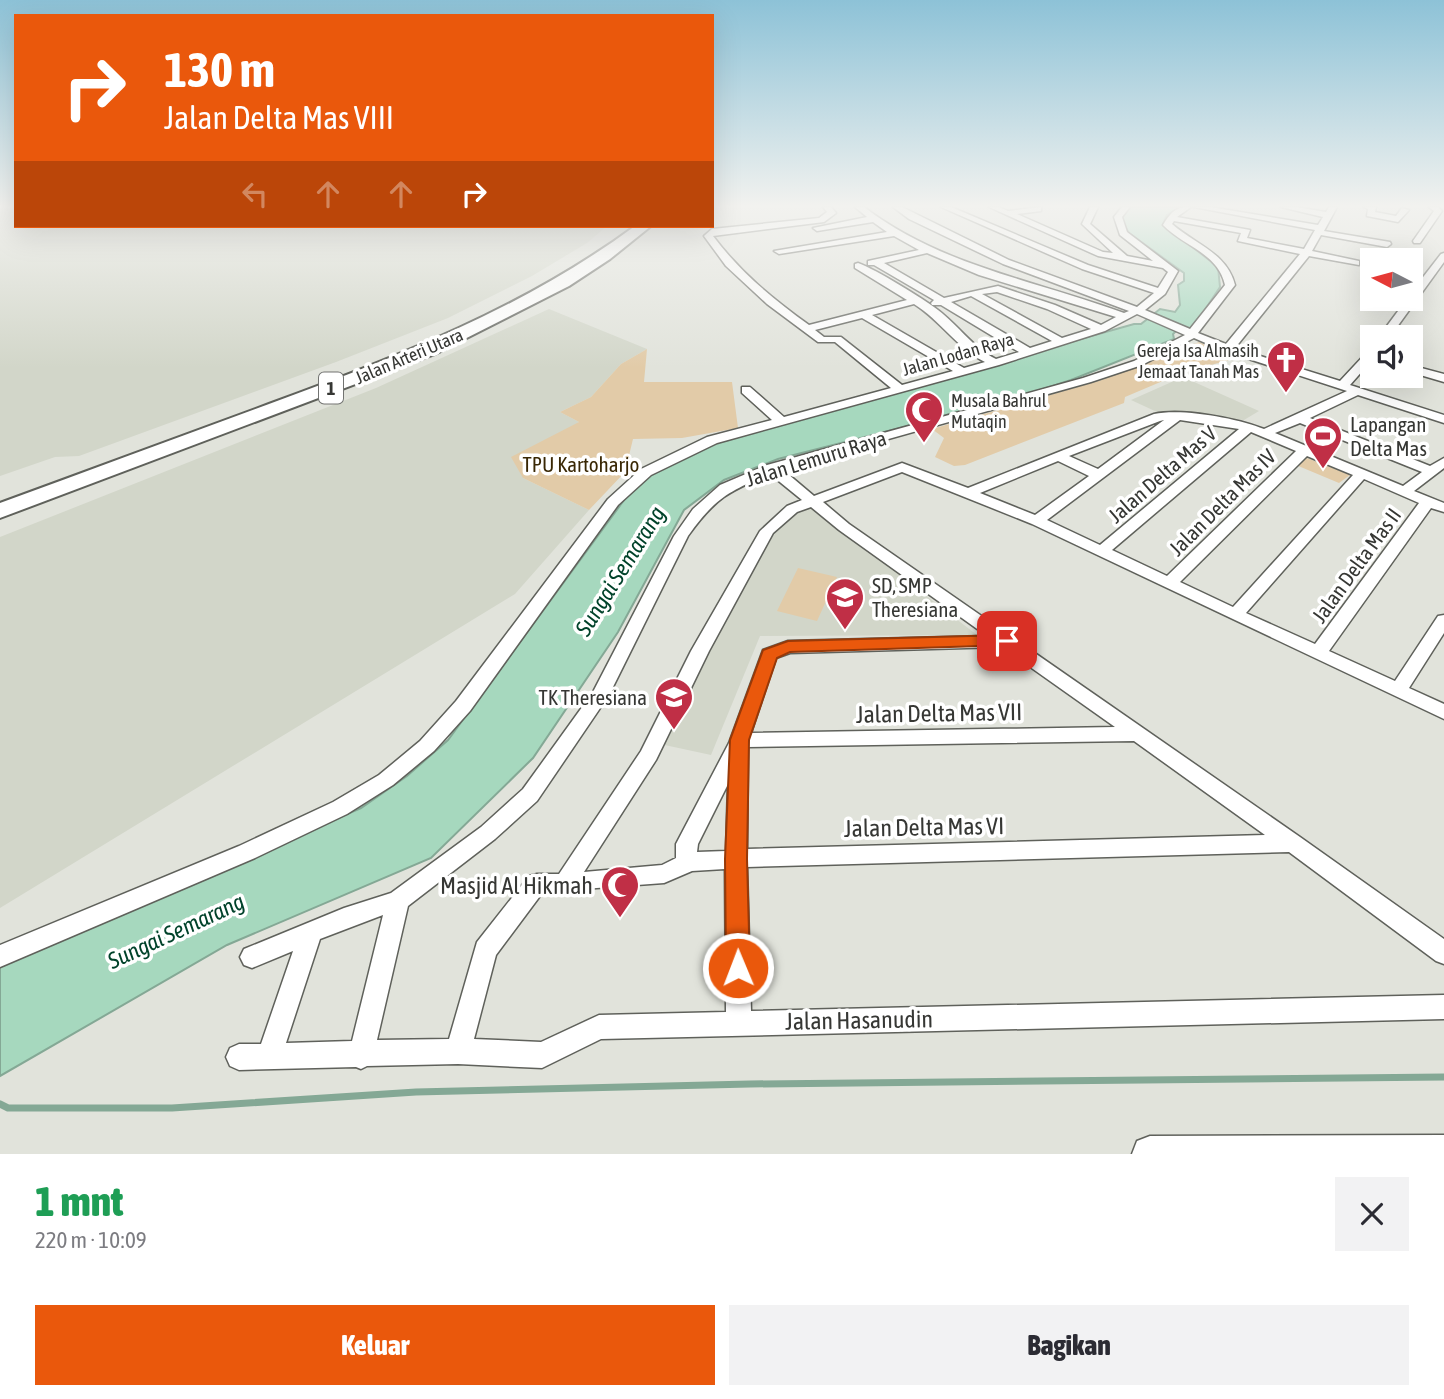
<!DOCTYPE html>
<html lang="id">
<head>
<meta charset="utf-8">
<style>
	body { margin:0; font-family:"Asap Condensed",sans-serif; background:#f2f2f3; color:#2b2b33; height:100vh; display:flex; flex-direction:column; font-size:26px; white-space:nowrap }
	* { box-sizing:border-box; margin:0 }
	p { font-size:23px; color:#7c7c81 }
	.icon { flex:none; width:38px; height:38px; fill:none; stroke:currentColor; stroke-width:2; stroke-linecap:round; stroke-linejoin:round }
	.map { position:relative; height:1154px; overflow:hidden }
	.panel { display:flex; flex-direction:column; background:#fff; flex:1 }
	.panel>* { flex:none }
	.banner { position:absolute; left:14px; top:14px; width:700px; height:214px; border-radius:0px; box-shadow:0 7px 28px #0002; background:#ea580c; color:#fff; overflow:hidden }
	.needle { width:46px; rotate:276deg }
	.controls { position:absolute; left:1360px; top:248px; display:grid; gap:14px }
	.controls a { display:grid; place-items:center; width:63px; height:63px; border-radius:0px; background:#fff; box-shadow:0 7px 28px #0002; font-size:35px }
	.pin { position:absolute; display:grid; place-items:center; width:60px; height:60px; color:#fff; margin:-30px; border-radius:14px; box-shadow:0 4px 10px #0006 }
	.me { position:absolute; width:77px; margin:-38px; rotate:359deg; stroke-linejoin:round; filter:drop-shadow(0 0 5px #0008) }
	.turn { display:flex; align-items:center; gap:24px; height:147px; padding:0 35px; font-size:32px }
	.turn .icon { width:91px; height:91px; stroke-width:2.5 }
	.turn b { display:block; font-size:49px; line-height:60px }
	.lanes { display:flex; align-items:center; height:66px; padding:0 35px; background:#0003; justify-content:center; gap:35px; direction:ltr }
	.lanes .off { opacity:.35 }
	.round { display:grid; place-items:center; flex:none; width:74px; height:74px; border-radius:0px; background:#f2f2f3 }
	.headline { display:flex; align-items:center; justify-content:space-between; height:119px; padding:0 35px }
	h1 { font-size:42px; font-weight:800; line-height:52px; color:#1e9e55 }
	.primary-button { display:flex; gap:14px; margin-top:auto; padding:14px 35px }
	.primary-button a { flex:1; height:80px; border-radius:0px; background:#ea580c; color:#fff; font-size:28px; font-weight:800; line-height:80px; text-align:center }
	.primary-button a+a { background:#f2f2f3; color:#2b2b33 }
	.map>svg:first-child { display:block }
	.built { fill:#d2d6c9 }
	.green { fill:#e2cba8 }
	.water { fill:#a6d8be; stroke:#84a895; stroke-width:2 }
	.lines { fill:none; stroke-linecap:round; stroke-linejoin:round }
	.stream { stroke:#84a895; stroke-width:7 }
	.minor-casing { stroke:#5f615b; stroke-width:3 }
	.tertiary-casing { stroke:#5f615b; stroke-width:3 }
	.trunk-casing { stroke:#5f615b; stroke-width:4 }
	.minor { fill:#fff; fill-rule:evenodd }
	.tertiary { fill:#fff; fill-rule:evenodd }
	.trunk { fill:#fff; fill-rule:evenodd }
	.route { fill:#ea580c; stroke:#983908; stroke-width:2 }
	.labels { text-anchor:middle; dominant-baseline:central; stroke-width:7; stroke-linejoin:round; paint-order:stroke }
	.far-poi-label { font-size:18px; fill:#363734; stroke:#fff; text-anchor:end }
	.far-street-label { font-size:18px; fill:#363734; stroke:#fff }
	.shield { fill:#fff; stroke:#727371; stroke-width:2 }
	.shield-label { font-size:19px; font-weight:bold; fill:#363734 }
	.poi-label { font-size:21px; fill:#363734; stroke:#fff; text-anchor:start }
	.street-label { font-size:21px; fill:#363734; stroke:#fff }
	.park-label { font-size:21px; fill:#392704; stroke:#fff }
	.water-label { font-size:23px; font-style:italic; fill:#00422a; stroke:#fff }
	.near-street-label { font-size:24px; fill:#363734; stroke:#fff }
	.near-poi-label { font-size:24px; fill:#363734; stroke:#fff; text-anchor:end }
</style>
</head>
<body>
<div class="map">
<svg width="1444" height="1154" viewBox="0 0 1444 1154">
	<rect width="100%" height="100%" fill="#e1e3db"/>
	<path class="built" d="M0,207H16V226H607L587,243L532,276L448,318L336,362L79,456L55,457L0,476Z
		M549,309L647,349L621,364L591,397L560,412L579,422L523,478L589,510L515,594L0,908V537L376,388Z
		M1183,377L1259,411L1244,420L1157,412L1131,400Z
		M810,506L977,635L760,636L711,755L660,744L768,537L785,519Z"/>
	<path class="green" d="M1199,342L1237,358L1184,372L1125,397L1124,403L965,465L954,466L935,457L944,438L932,429L1102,380Z
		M647,349L644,382H732L738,428L682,438L633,439L625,472L589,510L523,478L511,457L579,422L560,412L591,397L621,364Z
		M1307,458L1350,475L1339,483L1296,465Z
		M798,568L837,577L817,621L777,611Z"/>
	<path class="water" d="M1130,207H1180L1167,215L1163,224L1218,267L1220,287L1192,329L1180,327L1173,334L1174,339L1071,380L1003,402L778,459L724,480L684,510L618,632L533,758L431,858L227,945L0,1076V964L361,808L407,776L448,740L638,481L708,444L1134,324H1141L1160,309L1175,312L1180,305L1178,285L1184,281V273L1129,233L1119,217Z"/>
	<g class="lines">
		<path class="stream" d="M0,1104L8,1108H172L416,1092L750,1084L1444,1077"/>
		<defs>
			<path id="minor" d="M823,207H831L836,213L824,222L713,236C740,272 773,299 809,325L907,300L855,268V264L858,263C877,270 922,298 938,310C959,326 972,347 996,359L1019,352L941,305H932L931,303L934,300L874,265H868V261L919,250L894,236L779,254L774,251L887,232L873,222L817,231L813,228L867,217L855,207H864C941,266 1034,280 1124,313L1129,311L1003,264L909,219L893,207H902L1009,260L1137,307L1154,293L1082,269L941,207H951L1088,265L1158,288L1168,272L1163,268L1098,256L989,207H999L1008,211L1041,207V211L1017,214L1103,252L1113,253L1082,224L1090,207H1098L1090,224L1127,256L1153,261L1120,235L1114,217L1122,207H1130L1122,217L1127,232L1178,271L1165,294L1145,310L1190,329L1225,285C1218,253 1183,246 1163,225C1170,213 1176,206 1191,207L1177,217L1250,230L1247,238L1304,249L1315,230L1194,207H1210L1318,225L1323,217L1281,207H1296L1326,212L1329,207H1337L1324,231L1390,242L1391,244L1387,247L1321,235L1312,251L1359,261V265L1309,256L1235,348L1340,381L1368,351L1372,350V360L1350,385L1444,415V423L1358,395L1310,418L1430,466L1444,458V468L1414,491L1444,503V512L1431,508L1329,651L1395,681L1438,616L1444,615V633L1409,688L1444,704V719L1032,524L902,472L823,502L849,524L1300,837L1444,939V964L1436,961L1289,852L747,867L751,1011L1444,995V1019L601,1039L542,1068L458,1064L367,1066L361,1069L356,1067L239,1070L230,1066L226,1057L230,1048L239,1044H261L293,951L252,968L244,965L240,957L244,949L344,908L391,893L481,827L523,789L593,692L674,536L693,509L720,485L767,465L1083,378L1134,361L1185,335L1137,314L1105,331L999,365L717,443L651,475L618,505L470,711L434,751L393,785L347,814L255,858L0,967V945L239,846L333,802L379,775L420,741L456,701L608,499L641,469L707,437L772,420L742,393V387H750L784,417L891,388L835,342H818L767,304L726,266L704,236L712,229L819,218L827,212ZM1174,221L1241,233L1238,241L1300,254L1226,344L1198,333L1235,285C1227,253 1195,244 1172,224ZM927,253L979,275L1116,317L1101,325L1055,305L998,286L944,298L884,263ZM997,292L1047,309L1091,329L1062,338L982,294ZM971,296L1052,341L1030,348L951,302ZM914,304C940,320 957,348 985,362L964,368L872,315ZM862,318L953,371L902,385L841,337H824L815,330ZM1194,338L1224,351L1347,391L1264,429C1237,418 1182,408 1154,414L968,488L902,463L814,496L782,469L1091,382L1142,365ZM1164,420L1098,469L1069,456L1160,421ZM1180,420L1239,429L1100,545L1047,520ZM1300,423L1422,472L1403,486L1275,433ZM1251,432L1296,451L1167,576L1112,550ZM1307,456L1353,475L1233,607L1180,582ZM1058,461L1089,476L1035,515L980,493ZM770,474L802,500L787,506L760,531L691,651L641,751L559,874H537L529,876L477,942L449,1039L377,1040L408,906L495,839L537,801L609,695L688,536C715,498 729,491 770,474ZM1364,479L1419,503L1315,644L1246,613ZM811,507L839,530L987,636L788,641L763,650L729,743L676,844V858L662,865L584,872L656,760L709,651L773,533L797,512ZM1002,647L1115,727L751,733L776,658L790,653ZM1134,741L1265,835L747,849L748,747ZM728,784L726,851L697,852L698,844ZM725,869L726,1012L599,1015L541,1042L474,1039L496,955L543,892L664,883L692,871ZM383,915L352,1041L286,1043L320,939Z
				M1364,207H1376L1375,212L1396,216L1402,208L1409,210L1398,222L1367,216L1368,209Z
				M1429,207H1438L1442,211L1420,243H1414L1413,241L1434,211Z
				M1444,253V262L1389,338H1378L1407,299H1410V294L1441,254Z
				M1410,365L1444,374V382L1410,372Z"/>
			<path id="tertiary" d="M1444,1135V1154H1132L1137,1141L1150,1136Z"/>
			<path id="trunk" d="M635,226H651L610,259L569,286L435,354L0,518V503C90,470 180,437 269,404C398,357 524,308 635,226Z"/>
		</defs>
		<use href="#minor" class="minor-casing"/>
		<use href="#tertiary" class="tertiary-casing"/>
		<use href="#trunk" class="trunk-casing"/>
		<use href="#minor" class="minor"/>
		<use href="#tertiary" class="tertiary"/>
		<use href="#trunk" class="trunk"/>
	</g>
	<linearGradient id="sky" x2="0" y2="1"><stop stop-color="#8dc2d7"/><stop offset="0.56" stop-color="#f2f2ef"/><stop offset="1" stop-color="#f2f2ef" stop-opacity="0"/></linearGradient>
	<rect width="1444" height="368" fill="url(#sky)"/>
	<path class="route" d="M1007,635L1016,641L1013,645L790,652L777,658L749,740L747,859L750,968L747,976L738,979L730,976L726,968L725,859L730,740L763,650L788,641Z"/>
	<defs>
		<symbol id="church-pin" viewBox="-11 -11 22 30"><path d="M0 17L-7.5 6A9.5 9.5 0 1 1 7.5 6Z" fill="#c02f46" stroke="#fff"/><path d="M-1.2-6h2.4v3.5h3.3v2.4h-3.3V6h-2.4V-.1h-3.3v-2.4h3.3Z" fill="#fff"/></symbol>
		<symbol id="mosque-pin" viewBox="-11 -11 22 30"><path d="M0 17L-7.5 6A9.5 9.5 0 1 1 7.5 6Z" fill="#c02f46" stroke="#fff"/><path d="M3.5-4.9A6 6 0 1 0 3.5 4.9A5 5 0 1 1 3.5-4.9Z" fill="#fff"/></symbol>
		<symbol id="stadium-pin" viewBox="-11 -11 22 30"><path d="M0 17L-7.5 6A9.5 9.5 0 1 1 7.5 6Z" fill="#c02f46" stroke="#fff"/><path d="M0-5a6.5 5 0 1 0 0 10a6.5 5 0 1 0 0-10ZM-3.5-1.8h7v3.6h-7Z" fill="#fff"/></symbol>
		<symbol id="school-pin" viewBox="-11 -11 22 30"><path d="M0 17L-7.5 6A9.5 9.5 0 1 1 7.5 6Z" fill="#c02f46" stroke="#fff"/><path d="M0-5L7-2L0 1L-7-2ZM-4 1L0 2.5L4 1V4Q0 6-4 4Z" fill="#fff"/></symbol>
	</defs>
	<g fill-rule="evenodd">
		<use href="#church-pin" x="1264" y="338" width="44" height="60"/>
		<use href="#mosque-pin" x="902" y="388" width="44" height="60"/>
		<use href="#stadium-pin" x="1301" y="414" width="44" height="60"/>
		<use href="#school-pin" x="823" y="575" width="44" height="60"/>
		<use href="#school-pin" x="652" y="675" width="44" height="60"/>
		<use href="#mosque-pin" x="598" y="863" width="44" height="60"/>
	</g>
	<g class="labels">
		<g class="far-poi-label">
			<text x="1259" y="350">Gereja Isa Almasih<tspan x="1259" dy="21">Jemaat Tanah Mas</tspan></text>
			<text x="951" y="400" text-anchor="start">Musala Bahrul<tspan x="951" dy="21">Mutaqin</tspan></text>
		</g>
		<g class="far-street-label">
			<text transform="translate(958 354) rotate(-16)">Jalan Lodan Raya</text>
			<text transform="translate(409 356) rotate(-23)">Jalan Arteri Utara</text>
		</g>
		<rect class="shield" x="319" y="372.5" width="24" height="31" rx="5"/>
		<g class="shield-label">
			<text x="331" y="388">1</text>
		</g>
		<g class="poi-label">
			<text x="1350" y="424">Lapangan<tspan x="1350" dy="24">Delta Mas</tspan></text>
			<text x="872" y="585">SD, SMP<tspan x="872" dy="24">Theresiana</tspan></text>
			<text x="647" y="697" text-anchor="end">TK Theresiana</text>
		</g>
		<g class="street-label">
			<text transform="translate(816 458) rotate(-17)">Jalan Lemuru Raya</text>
			<text transform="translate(1162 474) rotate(-41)">Jalan Delta Mas V</text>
			<text transform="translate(1222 502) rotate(-45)">Jalan Delta Mas IV</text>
			<text transform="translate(1356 565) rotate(-54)">Jalan Delta Mas II</text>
		</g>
		<g class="park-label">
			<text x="581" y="464">TPU Kartoharjo</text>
		</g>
		<g class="water-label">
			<text transform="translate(620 571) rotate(-58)">Sungai Semarang</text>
			<text transform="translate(176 931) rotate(-25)">Sungai Semarang</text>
		</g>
		<g class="near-street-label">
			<text transform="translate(939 713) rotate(-1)">Jalan Delta Mas VII</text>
			<text transform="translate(924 827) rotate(-1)">Jalan Delta Mas VI</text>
			<text transform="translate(859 1020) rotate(-1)">Jalan Hasanudin</text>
		</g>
		<g class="near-poi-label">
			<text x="593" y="885">Masjid Al Hikmah</text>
		</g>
	</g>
</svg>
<div class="controls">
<a><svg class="needle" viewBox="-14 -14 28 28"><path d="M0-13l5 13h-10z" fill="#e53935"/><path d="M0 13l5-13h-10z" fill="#7c7c81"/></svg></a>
<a><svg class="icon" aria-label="sound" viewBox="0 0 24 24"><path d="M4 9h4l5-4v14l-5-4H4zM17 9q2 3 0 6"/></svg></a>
</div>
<div class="pin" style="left:1007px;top:641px;background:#d93025"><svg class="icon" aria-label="arrive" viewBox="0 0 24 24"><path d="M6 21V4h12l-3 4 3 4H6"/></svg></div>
<svg class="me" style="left:738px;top:968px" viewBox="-20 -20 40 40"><circle r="17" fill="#ea580c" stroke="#fff" stroke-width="3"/><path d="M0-11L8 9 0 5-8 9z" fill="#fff"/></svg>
<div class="banner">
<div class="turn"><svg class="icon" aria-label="right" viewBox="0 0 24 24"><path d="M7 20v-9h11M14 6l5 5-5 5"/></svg><div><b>130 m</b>Jalan Delta Mas VIII</div></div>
<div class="lanes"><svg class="icon off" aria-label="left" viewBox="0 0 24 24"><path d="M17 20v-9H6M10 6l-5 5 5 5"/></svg><svg class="icon off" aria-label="ahead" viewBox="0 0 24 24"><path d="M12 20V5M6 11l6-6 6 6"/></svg><svg class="icon off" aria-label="ahead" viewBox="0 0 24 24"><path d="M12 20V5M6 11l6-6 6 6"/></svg><svg class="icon" aria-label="right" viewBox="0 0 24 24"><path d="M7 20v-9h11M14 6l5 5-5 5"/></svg></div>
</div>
</div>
<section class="panel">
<div class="headline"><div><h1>1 mnt</h1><p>220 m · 10:09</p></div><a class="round"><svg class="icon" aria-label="close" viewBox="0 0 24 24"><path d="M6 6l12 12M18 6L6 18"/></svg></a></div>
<div class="primary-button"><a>Keluar</a><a>Bagikan</a></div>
</section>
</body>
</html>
